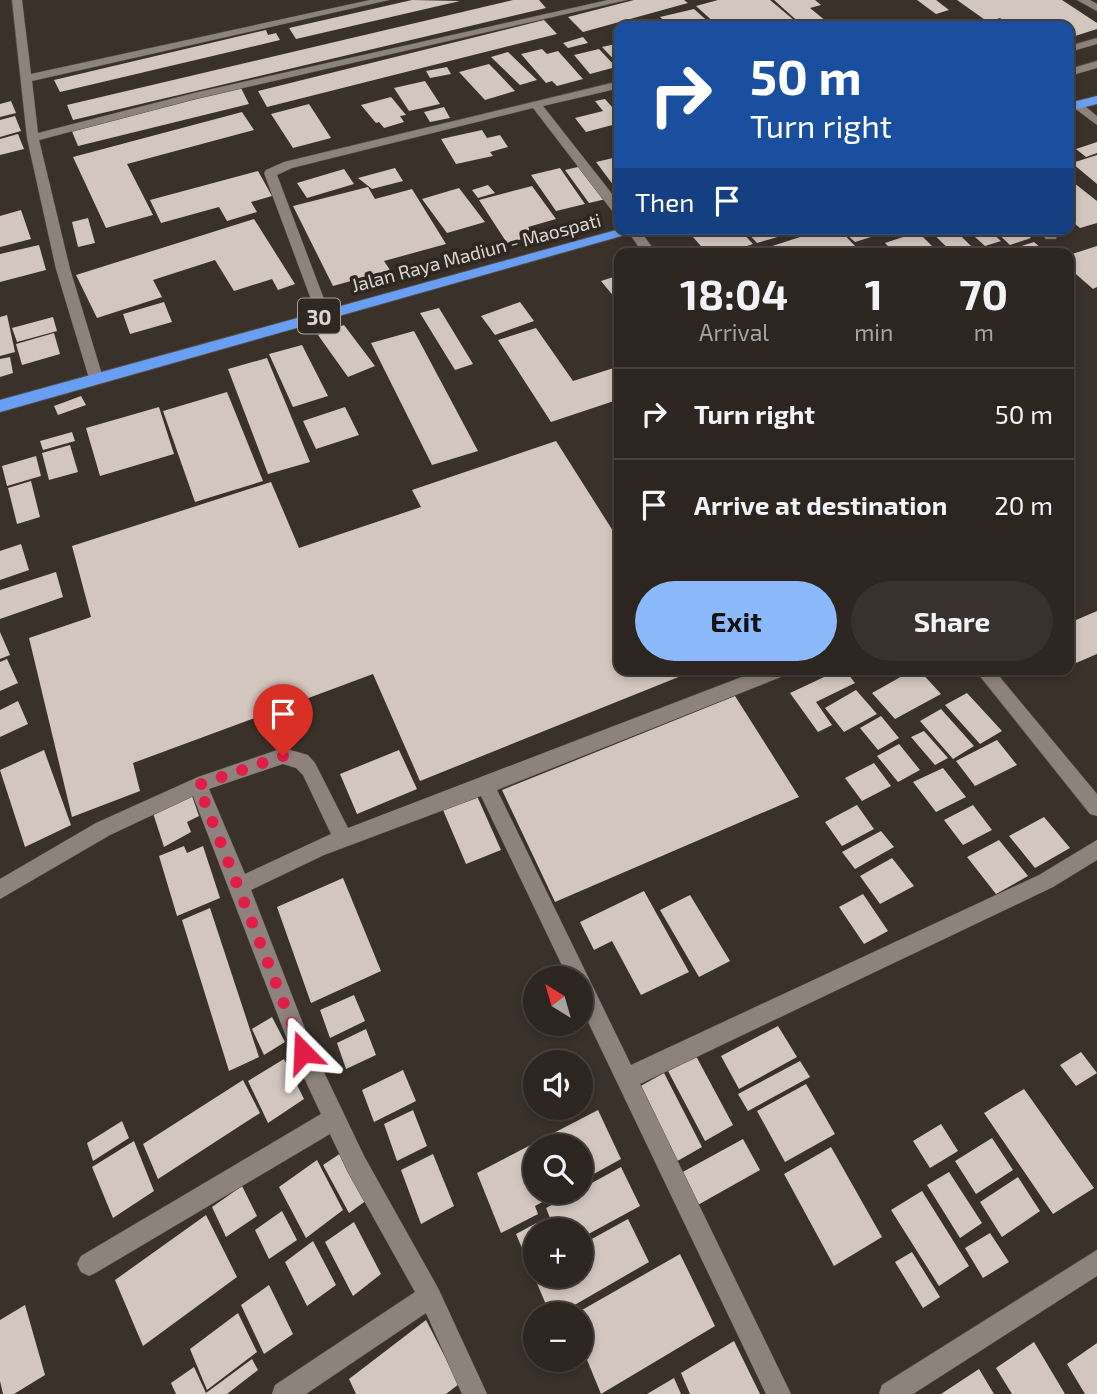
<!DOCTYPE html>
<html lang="en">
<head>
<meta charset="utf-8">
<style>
	body { margin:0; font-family:"Exo 2",sans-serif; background:#38312d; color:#f1f3f6; height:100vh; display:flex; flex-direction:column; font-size:26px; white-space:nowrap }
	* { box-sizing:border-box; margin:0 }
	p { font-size:23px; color:#a6a5a5 }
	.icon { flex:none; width:38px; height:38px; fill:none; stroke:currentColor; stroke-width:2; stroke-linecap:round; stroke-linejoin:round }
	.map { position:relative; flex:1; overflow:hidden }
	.details { position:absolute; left:614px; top:248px; width:460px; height:427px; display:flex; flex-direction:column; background:#2c2520; border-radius:14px; box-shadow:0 4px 10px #0003,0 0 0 2px #48423e }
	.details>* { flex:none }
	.guide { position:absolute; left:614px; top:21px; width:460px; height:214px; border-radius:14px; box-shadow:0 4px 10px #0003,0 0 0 2px #48423e; background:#1a4fa0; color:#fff; overflow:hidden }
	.needle { width:46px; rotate:323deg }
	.controls { position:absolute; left:523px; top:966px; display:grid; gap:14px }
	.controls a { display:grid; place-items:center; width:70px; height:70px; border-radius:50%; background:#2c2520; box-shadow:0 4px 10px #0003,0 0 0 2px #48423e; font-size:35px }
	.pin { position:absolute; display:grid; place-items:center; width:60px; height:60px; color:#fff; margin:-72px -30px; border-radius:50% 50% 50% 0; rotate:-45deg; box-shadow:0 0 7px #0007 }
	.pin .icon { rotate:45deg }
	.me { position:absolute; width:77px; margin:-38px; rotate:339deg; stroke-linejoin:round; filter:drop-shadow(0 0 5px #0008) }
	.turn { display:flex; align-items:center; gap:24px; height:147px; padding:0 21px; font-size:32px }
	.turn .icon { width:91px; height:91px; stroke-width:2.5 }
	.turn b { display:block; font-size:49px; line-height:60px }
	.then { display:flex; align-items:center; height:66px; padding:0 21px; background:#0003; gap:14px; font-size:26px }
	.eta { display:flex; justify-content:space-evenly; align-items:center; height:119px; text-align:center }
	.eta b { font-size:42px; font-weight:700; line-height:49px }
	.primary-button { display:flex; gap:14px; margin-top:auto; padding:14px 21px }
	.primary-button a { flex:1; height:80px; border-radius:42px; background:#8cb9fc; color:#111; font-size:28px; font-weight:700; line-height:80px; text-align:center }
	.primary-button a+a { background:#38312d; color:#f1f3f6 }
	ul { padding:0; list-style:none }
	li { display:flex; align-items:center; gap:21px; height:91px; padding:0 21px; border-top:2px solid #48423e }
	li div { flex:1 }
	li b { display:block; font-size:26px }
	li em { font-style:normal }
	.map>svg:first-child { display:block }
	.building { fill:#d2c6be }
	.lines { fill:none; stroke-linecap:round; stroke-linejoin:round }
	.minor-casing { stroke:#554e48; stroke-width:1 }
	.highway-casing { stroke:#554e48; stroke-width:2 }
	.minor { fill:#8e837c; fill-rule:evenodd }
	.highway { fill:#689ff3; fill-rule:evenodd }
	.route { stroke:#e11d48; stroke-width:12; stroke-dasharray:0 21.6 }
	.labels { text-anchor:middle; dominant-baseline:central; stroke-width:7; stroke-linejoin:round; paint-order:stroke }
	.far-street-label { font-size:19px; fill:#dcd6d2; stroke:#302721 }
	.shield { fill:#302721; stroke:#a8a29d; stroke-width:2 }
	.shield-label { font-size:21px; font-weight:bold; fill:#dcd6d2 }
</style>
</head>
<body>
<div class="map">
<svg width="1097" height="1394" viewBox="0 0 1097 1394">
	<rect width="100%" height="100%" fill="#3a312a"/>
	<path class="building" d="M412,0L460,1L296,39L289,28Z
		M513,0H539L546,8L73,120L67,105Z
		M634,0H684L688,3L583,32L568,17Z
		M718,0H770L801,26H718L696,6Z
		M774,0H815L821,5L810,8L827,22L803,26Z
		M917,0H936L949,10L936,14Z
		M957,0H1062L1097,23V29L1069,38V26H1010L1000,18L988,22Z
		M694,9L713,26H670L660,17Z
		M544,20L557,34L267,107L258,91Z
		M266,30L268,35L276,33L280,40L60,92L54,80Z
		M583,37L588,43L568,48L563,43Z
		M620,43V66L602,47Z
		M542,49L547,54L558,51L583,79L557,86L552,81L546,83L521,54Z
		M599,49L616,67L590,74L574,55Z
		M508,52L537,80L520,85L491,57Z
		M489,64L496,71L515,91L485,100L459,72Z
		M447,67L451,74L430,78L426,71Z
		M425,81L440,104L409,111L394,88Z
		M241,88L249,104L78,146L71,129Z
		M391,97L406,115L400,116L404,122L384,128L379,122L376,123L361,105Z
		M605,99L620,116V123L586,132L575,118L603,111L595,101Z
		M11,101L16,113L0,117V104Z
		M309,104L331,138L293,148L271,114Z
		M444,107L450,118L430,122L424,112Z
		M242,112L254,130L127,164L153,215L106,228L73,157Z
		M15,116L21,131L0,137V120Z
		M482,130L487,138L500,135L508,147L490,152L493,156L456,164L441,139Z
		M18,134L24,149L0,155V139Z
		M1097,142V153L1086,157L1076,149Z
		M1097,155V184L1072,163Z
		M613,158L620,167V194L596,162Z
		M582,166L606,199L589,203L565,170Z
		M395,168L403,181L372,189L358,178Z
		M560,168L571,184L585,204L556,211L531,175Z
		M344,169L354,184L307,198L297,183Z
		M258,171L272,196L251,202L257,212L227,221L219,207L161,223L150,200Z
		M1069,179L1097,201V223L1080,228L1069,219Z
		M488,185L495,193L478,198L472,190Z
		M532,186L556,219L528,227L534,236L507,243L479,200Z
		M368,187L375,199L412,189L446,244L384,261L390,270L333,286L293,206Z
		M459,188L485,222L447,233L422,199Z
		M21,210L31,239L0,247V216Z
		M88,218L95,243L78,247L72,222Z
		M254,219L295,284L278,290L272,279L234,291L215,260L153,280L162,297L97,318L76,275Z
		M713,229H739L753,244L723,254H708L692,236Z
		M744,229H802V230L757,243Z
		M825,229H839L855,246L830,254H770L766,248Z
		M861,229H884L887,232L855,242L846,234Z
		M928,229H954L973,248L954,254Z
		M966,229H988L1001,241L985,246Z
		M993,229H1021L1031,238L1010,245Z
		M918,232L940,254H896L885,243Z
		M1034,242L1048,254H1017L1012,249Z
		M39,245L46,270L0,282V254Z
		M1097,246V287L1093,289L1069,268V255Z
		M620,275V304L601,281Z
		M164,302L172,322L130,334L123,314Z
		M520,302L534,321L495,335L481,316Z
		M439,308L473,364L455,370L420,313Z
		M7,315L15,352L0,356V317Z
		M53,317L57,331L17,342L12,328Z
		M344,325L375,366L348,377L318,335Z
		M536,328L573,381L620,366V399L551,422L498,340Z
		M414,331L478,451L432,465L371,343Z
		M54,333L60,354L22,365L16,344Z
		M302,345L328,396L293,407L269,354Z
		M10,357L13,373L0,377V359Z
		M267,358L310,462L268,474L228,369Z
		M227,392L263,481L195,502L163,411Z
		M81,396L86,405L58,415L54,406Z
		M159,407L174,454L100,476L86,428Z
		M345,407L359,435L316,449L303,421Z
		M72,432L75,441L43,450L40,441Z
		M556,441L620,542V670H696L420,781L373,674L133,763L140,791L72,817L29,638L91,617L72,546L271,482L299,548L421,507L412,490Z
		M70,445L78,472L49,480L42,453Z
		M36,456L41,476L7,486L2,466Z
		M31,481L40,517L17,524L8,488Z
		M21,544L29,570L0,580V551Z
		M56,572L63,597L0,619V590Z
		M1097,611V654L1076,663L1069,655V623Z
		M0,632L10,655L0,659Z
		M7,659L18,683L0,691V662Z
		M839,670H845L855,683L816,702L832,725L818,732L790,693Z
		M913,670H919L941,694L895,719L872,693Z
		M856,690L877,714L844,732L825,708Z
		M967,693L1002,731L980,744L945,705Z
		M735,696L799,797L555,902L502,790Z
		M18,701L28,724L0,737V710Z
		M941,709L974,746L953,759L920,721Z
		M881,716L899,738L878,750L860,728Z
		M924,731L948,758L935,765L911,737Z
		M997,740L1017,765L975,786L956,761Z
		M899,744L920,770L898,782L877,756Z
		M44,750L71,825L25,847L0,770Z
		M399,750L417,789L357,814L340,774Z
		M874,763L891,786L862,801L845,778Z
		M943,768L966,797L936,812L913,782Z
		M192,796L199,816L187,822L191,832L164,847L153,813Z
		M477,796L501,850L466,864L443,810Z
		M857,805L874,829L842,846L825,822Z
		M973,805L992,830L963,845L944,820Z
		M1044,817L1070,848L1035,868L1009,836Z
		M881,831L894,847L855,869L842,852Z
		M999,840L1028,876L996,894L967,857Z
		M184,846L187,853L203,846L220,898L177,916L159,856Z
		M892,858L914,886L880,904L860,876Z
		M343,878L381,971L311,1003L277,907Z
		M644,891L689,972L641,995L612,941L594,950L580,922Z
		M863,894L888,931L864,944L839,907Z
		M690,895L730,961L699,977L660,910Z
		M210,908L259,1057L229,1071L182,920Z
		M354,995L365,1021L330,1038L320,1010Z
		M272,1017L285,1042L264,1055L252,1029Z
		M778,1026L797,1057L739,1089L721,1056Z
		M366,1029L376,1055L346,1069L337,1043Z
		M1081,1052L1097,1073L1076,1086L1060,1065Z
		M696,1056L733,1125L705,1141L668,1071Z
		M284,1059L304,1099L268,1123L248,1081Z
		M800,1061L810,1077L748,1111L738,1094Z
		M403,1070L416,1101L374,1122L362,1090Z
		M664,1073L702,1147L674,1163L637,1088Z
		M243,1080L260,1113L158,1179L143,1144Z
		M806,1084L835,1134L785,1162L757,1111Z
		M1024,1089L1094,1188L1053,1214L984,1113Z
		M413,1110L427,1146L397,1161L384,1124Z
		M598,1110L621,1159L581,1181V1146H536V1192H561L535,1206L538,1214L501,1233L477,1173Z
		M122,1121L129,1138L93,1161L87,1143Z
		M941,1124L958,1151L930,1168L913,1141Z
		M992,1138L1013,1170L976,1194L955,1161Z
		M743,1139L760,1170L696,1206L679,1174Z
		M134,1141L154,1191L113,1218L92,1167Z
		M831,1147L882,1237L834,1266L784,1174Z
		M341,1153L367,1200L349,1213L323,1165Z
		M433,1154L454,1206L421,1224L401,1170Z
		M317,1160L343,1210L306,1238L279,1187Z
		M621,1167L640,1206L581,1238V1230H555L546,1208Z
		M949,1172L982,1223L960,1238L927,1185Z
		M1018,1177L1040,1211L1002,1237L980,1202Z
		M242,1186L257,1216L226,1237L212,1207Z
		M922,1191L969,1266L939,1286L891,1210Z
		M282,1211L297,1240L269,1259L255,1230Z
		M206,1215L237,1277L143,1346L115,1280Z
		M544,1219L549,1230H536V1276H581V1245L628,1219L649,1262L559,1314H550L516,1234Z
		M354,1222L381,1274L353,1296L325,1242Z
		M990,1233L1009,1262L983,1278L965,1248Z
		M313,1241L336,1285L307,1306L285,1262Z
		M912,1252L940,1297L923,1308L895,1262Z
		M680,1254L715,1326L601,1394L581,1345V1314H575Z
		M269,1285L293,1334L264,1354L241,1305Z
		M25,1305L45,1375L14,1394H3L0,1381V1320Z
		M238,1313L257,1352L207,1390L190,1349Z
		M426,1320L459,1384L446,1394H356L349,1379Z
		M734,1341L760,1394H690L681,1373Z
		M1034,1342L1065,1394H1012L996,1368Z
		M1097,1343V1394H1085L1067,1364Z
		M252,1359L258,1370L227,1394H176L171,1383L194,1367L206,1393Z
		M979,1369L994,1394H941Z
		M674,1378L681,1394H647Z"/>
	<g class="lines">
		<defs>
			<path id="minor" d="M12,0H22L31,74L370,0H389L32,81L38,133L194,93L608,0H627L195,99L39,140L70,269L103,378L96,383L89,378L56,269L27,138Z
				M1077,0H1090L1097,4V11Z
				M1097,38V44L1069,52V46Z
				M1097,61V68L1069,76V69Z
				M620,81V88L543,106L620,204V217L616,216L533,108L292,168L277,175L330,315L328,318H318L264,173L266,170L284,162Z
				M1073,103H1081L1097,116V125L1073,107Z
				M626,229H639L657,254H644Z
				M1038,229H1052L1057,236L1056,239H1046Z
				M760,670H788L786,675L497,790L631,1065L1039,875L1097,840V860L1053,887L640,1084L791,1394H766L581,1007V978H568L481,796L324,855L251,890L312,1047L364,1156L438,1288L487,1394H462L426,1313L306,1394H272L275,1385L415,1292L348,1172L330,1134L97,1272L89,1276L81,1272L77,1264L81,1256L321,1114L292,1052L193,796L110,835L0,899V879L96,823L198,777L283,748L308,755L315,763L348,828ZM283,764L296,768L303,775L331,834L245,874L209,789Z
				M975,670H994L1097,794V816L1090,814Z
				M1097,1250V1276L913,1394H879L882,1385Z"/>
			<path id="highway" d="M1097,96V104L1069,111V103Z
				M620,229H646L0,412V400Z"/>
		</defs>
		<use href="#minor" class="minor-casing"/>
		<use href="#highway" class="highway-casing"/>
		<use href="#minor" class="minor"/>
		<use href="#highway" class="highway"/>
	</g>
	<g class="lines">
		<path class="route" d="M283,756L198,785L303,1052"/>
	</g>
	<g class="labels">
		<g class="far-street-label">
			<text transform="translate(476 252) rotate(-15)">Jalan Raya Madiun - Maospati</text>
		</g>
		<rect class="shield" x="298" y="298.5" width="42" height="35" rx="5"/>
		<g class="shield-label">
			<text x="319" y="316">30</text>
		</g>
	</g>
</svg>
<div class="controls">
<a><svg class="needle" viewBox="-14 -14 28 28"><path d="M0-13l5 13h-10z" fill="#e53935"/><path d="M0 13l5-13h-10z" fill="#a6a5a5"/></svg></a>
<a><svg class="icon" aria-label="sound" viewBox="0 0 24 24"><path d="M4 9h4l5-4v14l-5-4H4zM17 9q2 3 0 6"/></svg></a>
<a><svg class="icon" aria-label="search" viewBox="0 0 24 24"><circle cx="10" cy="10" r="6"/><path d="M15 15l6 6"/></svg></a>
<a>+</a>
<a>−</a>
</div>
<div class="pin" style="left:283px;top:756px;background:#d93025"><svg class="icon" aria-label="arrive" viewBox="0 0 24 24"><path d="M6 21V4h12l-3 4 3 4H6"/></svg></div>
<svg class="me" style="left:303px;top:1052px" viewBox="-20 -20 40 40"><path d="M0-17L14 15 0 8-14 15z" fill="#e11d48" stroke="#fff" stroke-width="4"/></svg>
<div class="guide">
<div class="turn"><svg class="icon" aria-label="right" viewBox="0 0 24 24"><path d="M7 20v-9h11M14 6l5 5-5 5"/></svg><div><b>50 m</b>Turn right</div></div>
<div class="then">Then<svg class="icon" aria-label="arrive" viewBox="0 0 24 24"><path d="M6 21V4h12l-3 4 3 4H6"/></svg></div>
</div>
<section class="details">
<div class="eta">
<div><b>18:04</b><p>Arrival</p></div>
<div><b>1</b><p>min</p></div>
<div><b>70</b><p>m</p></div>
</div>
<ul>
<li><svg class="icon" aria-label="right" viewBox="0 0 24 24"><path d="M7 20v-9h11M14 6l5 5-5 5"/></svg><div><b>Turn right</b></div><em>50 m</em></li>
<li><svg class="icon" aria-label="arrive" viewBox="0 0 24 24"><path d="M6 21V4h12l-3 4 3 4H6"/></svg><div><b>Arrive at destination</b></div><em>20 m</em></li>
</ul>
<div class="primary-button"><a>Exit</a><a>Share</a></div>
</section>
</div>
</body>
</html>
